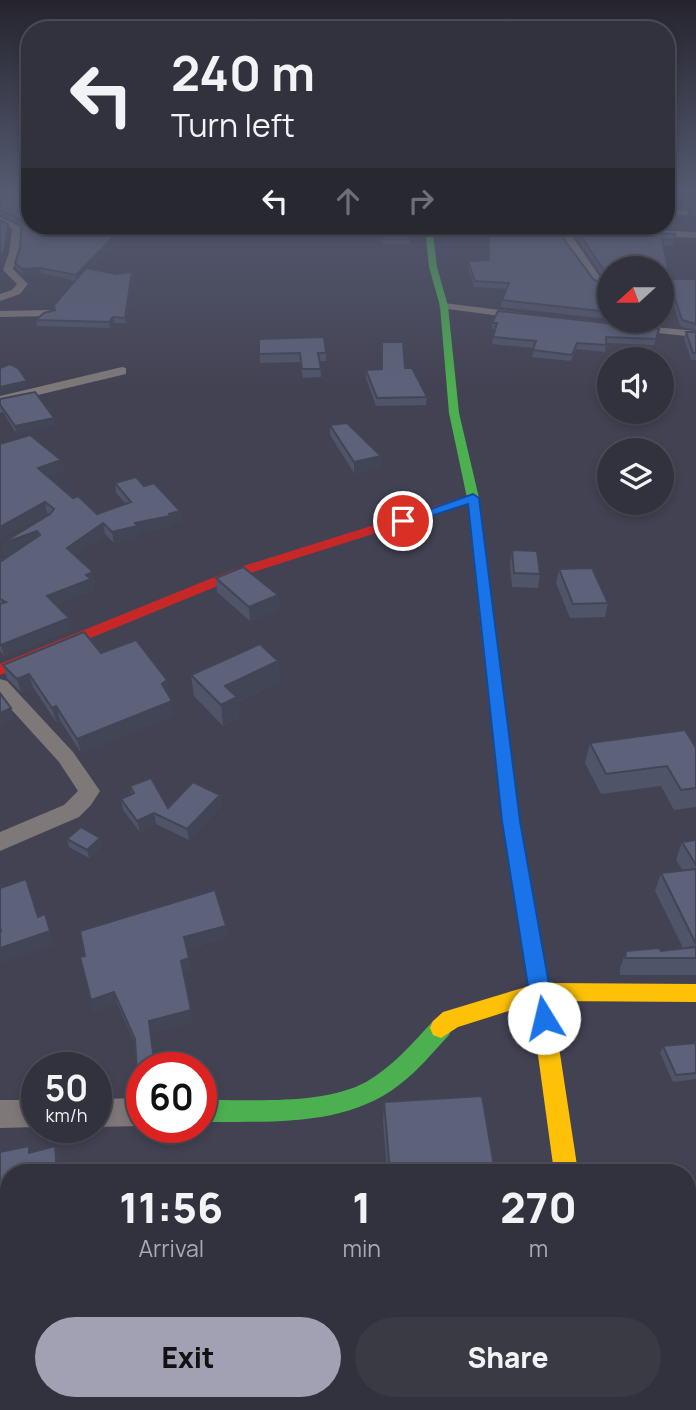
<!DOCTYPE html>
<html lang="en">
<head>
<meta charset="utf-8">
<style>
	body { margin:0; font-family:Manrope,sans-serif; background:#3a3a45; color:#f1f3f6; height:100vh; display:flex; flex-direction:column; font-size:26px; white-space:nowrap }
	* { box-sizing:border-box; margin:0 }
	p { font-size:23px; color:#a8aab0 }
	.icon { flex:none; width:38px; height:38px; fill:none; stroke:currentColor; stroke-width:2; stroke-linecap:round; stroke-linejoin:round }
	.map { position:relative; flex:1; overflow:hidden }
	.panel { position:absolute; left:0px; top:1164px; width:696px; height:247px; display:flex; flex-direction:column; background:#32323e; border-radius:28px 28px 0 0; box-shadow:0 4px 10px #0003,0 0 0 2px #4d4d58 }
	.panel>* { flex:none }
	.guide { position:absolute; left:21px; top:21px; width:654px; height:214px; border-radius:28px; box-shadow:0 4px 10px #0003,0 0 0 2px #4d4d58; background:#32323e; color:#f1f3f6; overflow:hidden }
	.needle { width:46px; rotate:249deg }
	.fabs { position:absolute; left:597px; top:256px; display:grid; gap:14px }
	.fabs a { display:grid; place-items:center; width:77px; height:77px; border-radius:50%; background:#32323e; box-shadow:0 4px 10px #0003,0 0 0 2px #4d4d58; font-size:35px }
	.speed { position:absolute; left:21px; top:1052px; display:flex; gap:14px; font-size:35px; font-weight:700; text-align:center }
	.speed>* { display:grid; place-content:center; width:91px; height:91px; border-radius:50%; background:#32323e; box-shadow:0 4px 10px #0003,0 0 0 2px #4d4d58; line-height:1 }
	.speed small { font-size:18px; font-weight:400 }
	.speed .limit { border:10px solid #d22; background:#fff; color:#111 }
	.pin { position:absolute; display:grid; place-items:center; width:60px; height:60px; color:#fff; margin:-30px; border:4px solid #fff; border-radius:50%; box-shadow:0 2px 7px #0007 }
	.me { position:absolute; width:77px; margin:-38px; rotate:351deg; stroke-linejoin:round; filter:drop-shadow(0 0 5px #0008) }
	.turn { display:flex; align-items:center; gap:24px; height:147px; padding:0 35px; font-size:32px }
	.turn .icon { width:91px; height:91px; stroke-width:2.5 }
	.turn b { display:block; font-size:49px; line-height:60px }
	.lanes { display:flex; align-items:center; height:66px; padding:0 35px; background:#0003; justify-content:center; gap:35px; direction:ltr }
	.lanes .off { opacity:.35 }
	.eta { display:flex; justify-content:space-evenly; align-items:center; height:119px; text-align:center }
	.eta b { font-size:42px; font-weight:800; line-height:49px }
	.primary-button { display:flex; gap:14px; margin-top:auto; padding:14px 35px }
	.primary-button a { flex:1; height:80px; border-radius:42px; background:#a2a1b4; color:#111; font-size:28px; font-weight:800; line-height:80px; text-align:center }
	.primary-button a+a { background:#3a3a45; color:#f1f3f6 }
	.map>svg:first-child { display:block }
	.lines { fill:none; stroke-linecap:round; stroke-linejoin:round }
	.street { fill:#7e7878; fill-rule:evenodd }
	.fast { fill:#4caf50; fill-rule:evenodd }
	.slow { fill:#ffc107; fill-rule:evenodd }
	.jam { fill:#c62828; fill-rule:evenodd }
	.wall { fill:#505469 }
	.shaded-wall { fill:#414555 }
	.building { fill:#5d627a; stroke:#414555; stroke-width:2 }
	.route { fill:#1a73e8; stroke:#114b97; stroke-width:2 }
</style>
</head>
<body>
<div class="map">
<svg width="696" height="1410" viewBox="0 0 696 1410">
	<rect width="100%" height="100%" fill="#434253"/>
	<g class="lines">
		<path class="street" d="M667,208L690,212L686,215L667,214Z
			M0,217L21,227L19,253L13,269L28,284L20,294L0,301V294L12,290L17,284L3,270L9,253L12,228L0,223Z
			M550,226L604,230V234L601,235L570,233L604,283L603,285H595L566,245L560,232Z
			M648,230L696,232V238L645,235L643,233Z
			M444,303L523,313L528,316L523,319L440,308L439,306Z
			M0,311L50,310L55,313L50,316L0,317Z
			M633,325L696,331V337L629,330L627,328Z
			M122,367L126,368V374L0,404V396Z
			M0,679L7,681L73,752L100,791L91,805L79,817L0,851V832L64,805L78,791L59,762L0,697Z
			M142,1098V1126L96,1127V1099Z
			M0,1100H37L39,1127L0,1128Z"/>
		<path class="fast" d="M425,226H432L437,267L448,306L459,413L479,498L492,603L485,607L478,603L467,498L449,413L440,306L429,267Z
			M441,1018L449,1021L452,1028L449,1035C433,1052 418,1071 399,1085C344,1128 267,1121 201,1122V1100C250,1099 322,1106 366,1082C392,1067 413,1043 433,1021Z
			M588,1402H616L617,1410H589Z"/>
		<path class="slow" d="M485,599L492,603L520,821L549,983L696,984V1002L552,1001L578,1172H554L531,1004L458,1027L441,1038L433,1035L430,1028L433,1021L443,1012L529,986L502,821L478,603Z"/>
		<path class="jam" d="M473,494L479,498L477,501L247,574L0,675V664L237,568Z"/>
	</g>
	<path class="wall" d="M0,190L30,226H125L117,229L120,230L121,235L89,269L133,277L126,323H114L110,328L37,326L36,320L55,310L75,281L41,273L23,275L16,268L15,263L20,248L22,225L0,215Z
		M684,198H696V217L692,214V210L682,205Z
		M667,210L675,223L674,228L599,226H667Z
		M309,226H414L413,230H410V244H383L376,235L359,237L355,232L318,237Z
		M469,226H557L565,241L594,280L601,282L604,279L575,235L576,229L674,240L673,246L663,245L670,279H696V330L681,327L669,292L662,320V268H609V319L501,307L502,300L507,289L474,287L468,266V261L489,260V233L470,232Z
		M623,320H662L660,324Z
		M492,323L659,329L654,345L606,343L605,352L576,349L571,361L532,357L534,348L492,344L495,329H492Z
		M686,332H696V360H691L684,338Z
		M259,339L326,353V361H320L321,377L303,378L300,362L260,363Z
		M405,368L427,397L426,405L376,406L366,378V370Z
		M0,399L56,424L16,433L3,412L0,413Z
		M330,425L381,466L354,473L330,435Z
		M0,444L61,460L64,470L47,476L73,498L97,514L126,504L116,493L115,483L144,486L180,511L182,521L171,525V527L138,533V537L114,543L105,534L75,555L95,583L92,584L93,590L55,605L71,629L4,656L0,651V562L18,550L4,555L1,544L50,515L47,513L0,539Z
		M512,550L540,574L538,588L512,587L510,563Z
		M559,569L608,603L605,617L570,618L556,583Z
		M216,578L278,595L279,609L250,621L217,592Z
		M101,653L169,693L168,694L174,715L81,753L60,720L56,722L33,687L21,692L7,678L3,665Z
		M278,661L280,682L238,702L239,718L223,726L194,696L191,675Z
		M590,743L696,748V807L674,810L661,786L601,794L585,763Z
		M130,786L168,808L220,795L221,806L189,840L156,824L140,832L123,810L121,799L131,794Z
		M67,839L102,845L89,858L69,847Z
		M696,840V975H620V968L626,951H661L683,948L655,891L661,873L683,871L676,860L682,842Z
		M226,926L227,937L187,949L191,970L183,973L193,1021L152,1032L142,1068V1086L140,1087L137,1076L135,1043L117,1003L94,1011L91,1000Z
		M663,1046H696V1079L673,1082L660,1053Z
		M384,1102L495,1172H387L383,1121Z
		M55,1146L58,1153L59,1172H9V1194L2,1196L0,1192V1152H32Z
		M9,1290V1378H0V1316H1Z"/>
	<path class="shaded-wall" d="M677,200L676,205L667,207V202Z
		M8,224L9,230L6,252L1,268L0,267V261Z
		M113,226H125L106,235L105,229Z
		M355,227V232L318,237V232Z
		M120,230L121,235L77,281L76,275Z
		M376,230V235L359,237V231Z
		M40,268L41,273L23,275L22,269Z
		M132,272L133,277L126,323L125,318Z
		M113,317L114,323L110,328L109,322Z
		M27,381L28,387L0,394V387Z
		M54,418L56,424L16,433L15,426Z
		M381,456V466L354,473V462Z
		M61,460L64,470L40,478L38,468Z
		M45,502L47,513L0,539V527Z
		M180,511L182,521L171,525V527L138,533V537L114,543L112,532L135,523Z
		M103,523L105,534L69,559L67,548Z
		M37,531L40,541L4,555L1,544Z
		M93,572L95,583L92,584L93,590L50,607L47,596Z
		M278,595L279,609L250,621L249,607Z
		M69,618L71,629L4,656L1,645Z
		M278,661L280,682L238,702L239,718L223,726L221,705L225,686Z
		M29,674L33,687L21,692L17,679Z
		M167,680L169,693L164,697L162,684Z
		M172,701L174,715L81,753L77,739Z
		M56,706L60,720L56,722L52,708Z
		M11,708L15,719L0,726V713Z
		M220,795L221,806L189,840L187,829Z
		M154,813L156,824L140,832L137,821Z
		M100,838L102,845L89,858L87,850Z
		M45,914L55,945L0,963V948Z
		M226,926L227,937L186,949L184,937Z
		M189,958L191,970L183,973L181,961Z
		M114,992L117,1003L94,1011L91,1000Z
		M191,1010L193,1021L152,1032L157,1068H155L149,1021Z
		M142,1074V1086L140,1087L137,1076Z
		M55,1146L58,1153L59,1172H57Z
		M173,1402H177V1410H173Z"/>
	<path class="building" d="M0,190H30V226H113L105,229L120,230L76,275L40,268L22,269L15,263L20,248L22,220L0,210Z
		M684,198H696V208L693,206L694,203Z
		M667,210L676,212L675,223H667Z
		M0,220L8,224L5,247L0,261Z
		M313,226H410V239H383L376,230L359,231L355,227L318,232Z
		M470,226H559L565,241L594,280L601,282L607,275L576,229L675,234L674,240L662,239L670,279H696V324L682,320L671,286L662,318V268H609V312L502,300L509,283L475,281L468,261L489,260V227H471Z
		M86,268L116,274L132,272L125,318L113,317L109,322L36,320L44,313L55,310L54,305Z
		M498,311L659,329L656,339L606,337V345L577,343L572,355L533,350L536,341L493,337L497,323H492Z
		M686,332H696V353H693Z
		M324,337L326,353H318L321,369H302L300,353L259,354V339Z
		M382,342H403L405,368H412L427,397L377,398L366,370L382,369Z
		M10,364L18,368L27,381L0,387V368Z
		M35,392L54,418L15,426L1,406H0V399Z
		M347,423L381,456L354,462L330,425Z
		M30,435L61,460L38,468L73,498L78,496L97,514L131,502L115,483L136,477L144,486L154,483L180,511L169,514L170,516L135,523L137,526L112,532L103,523L67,548L93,572L86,575L91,579L47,596L69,618L1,645L0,644V604L6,602L0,599V562L40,535L37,531L1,544L50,514L54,509L45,502L0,527V444Z
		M512,550L537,551L540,574L514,573Z
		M243,567L278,595L249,607L216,578Z
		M592,568L608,603L573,604L559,569Z
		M84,632L101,653L136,640L167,680L162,684L172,701L77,739L56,706L52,708L29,674L17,679L3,665Z
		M260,644L278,661L225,686L237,697L221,705L191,675Z
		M0,693L11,708L0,713Z
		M685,730L696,748V788L681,790L667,766L606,774L590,743Z
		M151,778L168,808L193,782L220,795L187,829L154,813L137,821L121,799L134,793L130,786Z
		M81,827L100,838L87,850L67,839Z
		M696,840V865L682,842Z
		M696,869V944L661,873Z
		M26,879L38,917L45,914L50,931L0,948V931H1L0,927V888Z
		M215,890L226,926L184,937L189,958L181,961L191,1010L149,1021L155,1068H142V1074L137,1076L135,1039L114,992L91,1000L80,957L85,956L80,931Z
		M696,947V958H625L626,951L659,948L661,951Z
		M695,1043L696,1046V1073L676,1075L663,1046Z
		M482,1096L495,1172H390L384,1102Z
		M29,1146V1153L55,1146L57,1172H9V1187L0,1189V1152Z
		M9,1290V1365L0,1366V1316H1L5,1291Z
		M108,1402H173V1410H108Z"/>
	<linearGradient id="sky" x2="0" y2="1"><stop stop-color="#25242e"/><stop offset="0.49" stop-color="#555a71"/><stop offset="1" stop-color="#555a71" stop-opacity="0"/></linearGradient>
	<rect width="696" height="388" fill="url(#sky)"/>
	<path class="route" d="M473,494L479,498L520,821L555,1018L552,1024L544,1027L537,1024L533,1018L502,821L468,504L403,525L397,521Z"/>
</svg>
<div class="fabs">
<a><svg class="needle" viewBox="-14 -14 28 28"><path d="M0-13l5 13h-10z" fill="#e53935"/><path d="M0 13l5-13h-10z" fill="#a8aab0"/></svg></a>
<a><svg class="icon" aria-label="sound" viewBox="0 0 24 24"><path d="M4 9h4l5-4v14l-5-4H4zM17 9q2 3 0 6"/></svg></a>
<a><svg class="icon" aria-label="layers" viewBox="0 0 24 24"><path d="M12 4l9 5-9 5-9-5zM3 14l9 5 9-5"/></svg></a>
</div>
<div class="speed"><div>50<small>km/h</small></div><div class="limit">60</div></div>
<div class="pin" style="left:403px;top:521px;background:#d93025"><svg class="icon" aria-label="arrive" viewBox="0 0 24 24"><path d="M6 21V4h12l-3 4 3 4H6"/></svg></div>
<svg class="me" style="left:544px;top:1018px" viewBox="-20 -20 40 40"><circle r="19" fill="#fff"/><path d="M0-13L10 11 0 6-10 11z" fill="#1a73e8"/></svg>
<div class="guide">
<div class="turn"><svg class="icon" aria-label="left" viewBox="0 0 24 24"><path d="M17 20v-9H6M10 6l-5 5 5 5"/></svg><div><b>240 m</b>Turn left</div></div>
<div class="lanes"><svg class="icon" aria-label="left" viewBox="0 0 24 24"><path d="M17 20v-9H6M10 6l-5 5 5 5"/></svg><svg class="icon off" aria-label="ahead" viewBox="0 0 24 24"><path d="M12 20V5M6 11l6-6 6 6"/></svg><svg class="icon off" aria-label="right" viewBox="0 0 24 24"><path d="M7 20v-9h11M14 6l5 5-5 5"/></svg></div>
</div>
<section class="panel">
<div class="eta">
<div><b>11:56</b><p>Arrival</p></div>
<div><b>1</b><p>min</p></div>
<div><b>270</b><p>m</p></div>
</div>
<div class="primary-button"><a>Exit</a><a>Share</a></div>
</section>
</div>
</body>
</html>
